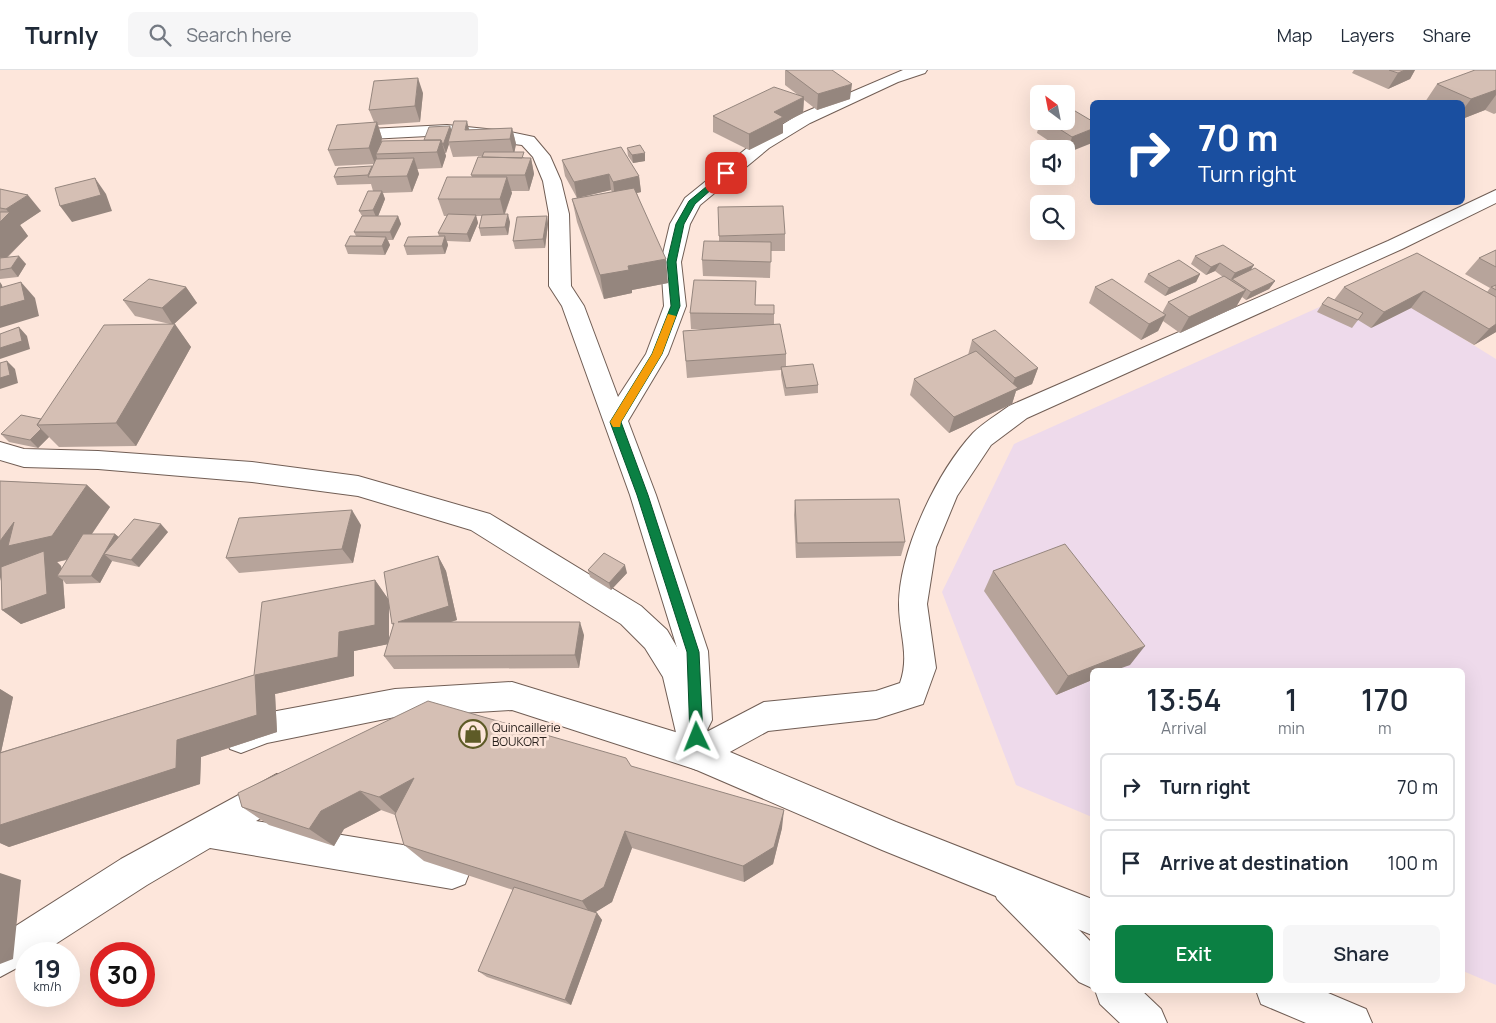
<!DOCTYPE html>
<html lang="en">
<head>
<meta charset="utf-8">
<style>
	body { margin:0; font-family:Manrope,sans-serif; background:#f6f6f7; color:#1f2937; height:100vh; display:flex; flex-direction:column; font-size:19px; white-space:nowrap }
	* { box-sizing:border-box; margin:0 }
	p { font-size:16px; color:#747a83 }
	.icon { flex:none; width:28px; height:28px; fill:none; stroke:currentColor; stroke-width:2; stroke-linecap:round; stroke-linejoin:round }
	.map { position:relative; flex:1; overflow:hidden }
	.panel { position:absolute; left:1090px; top:598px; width:375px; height:325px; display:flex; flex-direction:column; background:#fff; border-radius:8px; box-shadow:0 5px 20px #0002 }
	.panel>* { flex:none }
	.banner { position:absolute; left:1090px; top:30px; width:375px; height:105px; border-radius:8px; box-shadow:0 5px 20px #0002; background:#1a4fa0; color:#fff; overflow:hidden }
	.needle { width:32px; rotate:328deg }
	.fabs { position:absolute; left:1030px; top:15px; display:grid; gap:10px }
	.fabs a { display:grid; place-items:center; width:45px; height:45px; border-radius:8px; background:#fff; box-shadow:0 5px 20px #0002; font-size:25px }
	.speed { position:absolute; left:15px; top:872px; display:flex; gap:10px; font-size:25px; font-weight:700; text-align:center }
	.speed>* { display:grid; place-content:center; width:65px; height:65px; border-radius:50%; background:#fff; box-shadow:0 5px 20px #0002; line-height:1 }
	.speed small { font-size:12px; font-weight:400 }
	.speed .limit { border:8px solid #d22; background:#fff; color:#111 }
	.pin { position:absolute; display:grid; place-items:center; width:42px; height:42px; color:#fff; margin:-21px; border-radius:10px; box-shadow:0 2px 8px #0006 }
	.me { position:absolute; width:55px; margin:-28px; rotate:358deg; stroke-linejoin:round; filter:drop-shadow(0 0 4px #0008) }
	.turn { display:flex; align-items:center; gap:18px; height:105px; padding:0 25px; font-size:22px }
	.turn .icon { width:65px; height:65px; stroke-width:2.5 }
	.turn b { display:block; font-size:35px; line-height:42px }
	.eta { display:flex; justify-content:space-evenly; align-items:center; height:85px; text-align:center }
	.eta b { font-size:30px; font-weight:600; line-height:35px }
	.action { display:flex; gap:10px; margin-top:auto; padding:10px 25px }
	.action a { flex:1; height:58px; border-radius:8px; background:#0b8043; color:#fff; font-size:20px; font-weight:600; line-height:58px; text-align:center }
	.action a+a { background:#f6f6f7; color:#1f2937 }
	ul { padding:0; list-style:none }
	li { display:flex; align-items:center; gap:15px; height:68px; margin:0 10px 8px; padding:0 15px; border:2px solid #e0e1e3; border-radius:8px }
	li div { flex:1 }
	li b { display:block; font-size:19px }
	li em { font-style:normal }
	header { display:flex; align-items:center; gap:30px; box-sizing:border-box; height:70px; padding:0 25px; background:#fff; border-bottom:1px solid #e0e1e3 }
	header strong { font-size:24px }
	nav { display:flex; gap:28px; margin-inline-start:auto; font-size:18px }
	.search { width:350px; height:45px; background:#f6f6f7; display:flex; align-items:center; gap:12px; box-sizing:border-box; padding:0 18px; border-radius:8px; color:#747a83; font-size:19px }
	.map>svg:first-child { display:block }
	.commercial { fill:#eedaeb }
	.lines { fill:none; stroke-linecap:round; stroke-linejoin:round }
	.minor-casing { stroke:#715e55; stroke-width:2 }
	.major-casing { stroke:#715e55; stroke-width:2 }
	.minor { fill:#fff; fill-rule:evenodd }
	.major { fill:#fff; fill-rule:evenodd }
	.wall { fill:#b7a49b; fill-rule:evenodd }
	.shaded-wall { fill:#95867e }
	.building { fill:#d5bfb4; stroke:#95867e }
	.route { fill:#0b8043; stroke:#07532c }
	.slow { fill:#f59e0b }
	.labels { text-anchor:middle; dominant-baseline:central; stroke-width:5; stroke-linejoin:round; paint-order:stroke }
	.poi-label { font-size:12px; fill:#2a221e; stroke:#fde6db; text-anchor:start }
</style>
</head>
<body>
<header>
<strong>Turnly</strong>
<div class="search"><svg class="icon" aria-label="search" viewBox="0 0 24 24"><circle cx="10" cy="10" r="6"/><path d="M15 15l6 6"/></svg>Search here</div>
<nav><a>Map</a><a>Layers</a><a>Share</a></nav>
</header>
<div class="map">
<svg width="1496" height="953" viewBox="0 0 1496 953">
	<rect width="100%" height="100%" fill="#fde6db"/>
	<path class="commercial" d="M1373,213L1496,289V915L1463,901L1462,600H1092V747L1016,715L942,522L1014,374Z"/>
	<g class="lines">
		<defs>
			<path id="minor" d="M903,0H927L925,3L898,12L810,53L769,78L700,135L690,154L681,192L686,236L668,284L628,351L656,425L708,581L712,650L707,660L696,665L685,660L680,650L678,581L630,425L562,236L549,216V144L543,111L533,87L522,75L447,65L350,70L344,69L341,65L344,61L350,60L447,55L506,61L534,67L550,86L561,111L569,144L571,216L584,236L618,327L646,284L664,236L661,192L670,154L685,128L757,70L798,45Z
				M1496,120V133L1402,179L1027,348L991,375L957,426L936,477L927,534L936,598L923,634L876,649L768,661L697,700L512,640L395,647L267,673L241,683L230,679L225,668L230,657L266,643L395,619L512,612L695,668L764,632L876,621L900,613C910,585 899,563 899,535C899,481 937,402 973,363C983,353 998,344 1009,336L1388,171Z
				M277,704L289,708L294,720L289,732L256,751L452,783L465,788L470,801L465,814L452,819L210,778L147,815L40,884H26V893L0,907V866L121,789Z
				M1010,798L1023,803L1092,873V918L1079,912L997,829L992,816L997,803Z
				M1095,920H1141L1161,939L1167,953H1120L1100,934Z"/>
			<path id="major" d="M0,372L24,379L98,381L252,392L358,406L490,444L641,536L667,560L692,603L711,674L896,752L1092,829V865L882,780L685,695L681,684L663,607L645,578L621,554L471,460L358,426L252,412L98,399L24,397L0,390Z
				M1256,920H1321L1366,939L1372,953H1306L1261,934Z"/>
		</defs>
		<use href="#minor" class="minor-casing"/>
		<use href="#major" class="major-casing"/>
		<use href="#minor" class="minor"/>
		<use href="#major" class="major"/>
	</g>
	<path class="wall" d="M785,0H832L850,29L817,40L804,30L803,43L783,53V63L749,80L713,62V46L798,25L785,15Z
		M1354,0H1415L1410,9L1388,19L1352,3Z
		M1496,0V43L1494,44L1485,40L1462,49V32H1425L1437,14Z
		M423,23L420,52L378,55L382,68V71L424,70L450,56L451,60L512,58L516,74L514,82L525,88H531L534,104L529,121H511L512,123L505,144L510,152L508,165L481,166L479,158L482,146H476L478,153L470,172L447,171L448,175L445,184L407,185L404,176L439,166L438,163L447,146H444L438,129L472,107L471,105L482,86L453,87L449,74L446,83H445L446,86L442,98L417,99L419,104L412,122L383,123L385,129L378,146H398L401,154L393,170H388L390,175L385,185L348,184L345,176L356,166L354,162L362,146L359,141L373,121L371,114L337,115L334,107L372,96L374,94L335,96L328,80L374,52L369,40Z
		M1040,51H1092L1067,83L1066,79H1061L1037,63Z
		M627,78L645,91L633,93L628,86Z
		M562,90L639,106L641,122L637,123L668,213L632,220V223L604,229L577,152L572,129L612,122L611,120L577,128L565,106Z
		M0,119L41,141L20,155L28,166L8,187L26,194L18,207L0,209Z
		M547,146L548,154L545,178L515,179L513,171Z
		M785,164V181H771L770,208L703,206L702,190L719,171V166Z
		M1496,180V262L1474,275L1411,238L1371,258L1358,250L1352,258L1317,242L1322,234L1334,230L1344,217L1487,222L1490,218L1465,204L1479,188Z
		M1195,186L1250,201L1275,211L1269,219L1246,230L1242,227L1236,237L1180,263L1163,251L1158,261L1141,270L1089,233L1095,217L1162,243L1168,232L1223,207L1215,201L1206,205L1191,194Z
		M1148,204H1200L1196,212L1165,226L1144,212Z
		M186,217L197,233L174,254L191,277L136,376L59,377L49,367L38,378L9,372L1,364L41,349L170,254L135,246L123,230Z
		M755,235H774V255L786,284V297L818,315V323L785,326L781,305V300L687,308L683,261L708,259H691L690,243Z
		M972,270L1038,298L1032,314L1016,321L1012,334L949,363L910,325L914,309L968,285Z
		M0,411L87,415L110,437L92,464H115L119,467L168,462L139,497L112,491L100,513L66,514L63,510L65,538L21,554L2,540ZM67,490L62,499L61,496L57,492Z
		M795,430L905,472L901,486L796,488L794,445Z
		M361,455L353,493L239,503L226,488Z
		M438,486L446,501L457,550L451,552L584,565L579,598L394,599L384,586L388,574L354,581V606L275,624L277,662L201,687L200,714L9,777L0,773V619L13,627L1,682L254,605L375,510L388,529ZM389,535L393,556L389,569Z
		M588,500L627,503L611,520L590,507Z
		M993,501L1130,595L1092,600V610L1056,625L984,521Z
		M631,696L782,758L773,794L744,812L632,778L612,832L595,842L597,843L602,850L571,935L487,907L478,901L513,820L424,791L404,775L395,745L381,740L344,759L334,776L269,755L242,737L238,723Z"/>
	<path class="shaded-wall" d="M1405,0H1415L1410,9L1388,19L1398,3Z
		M418,8L423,23L420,52L415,36Z
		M852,14L850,29L817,40L818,24Z
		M1496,20V25L1485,40L1462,49V41L1471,29Z
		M804,27L803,43L783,53V63L749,80V64L774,42Z
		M467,51L471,67L465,60Z
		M377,52L382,68L378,83L376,84L377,88L375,94L369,78Z
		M450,56L453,64L448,72L449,74L446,83L443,75Z
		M512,58L516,74L514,85L510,69Z
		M1092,59V73L1067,83L1072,67Z
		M441,70L446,86L442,98L437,82Z
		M645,83V91L633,93L632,85Z
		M414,88L419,104L412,122L407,106Z
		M531,88L534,104L529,121L525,105Z
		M609,104L611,120L577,128L574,112Z
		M639,106L641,122L615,128L613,112Z
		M507,107L512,123L504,145L500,129Z
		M95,108L106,124L112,141L72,152L60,136Z
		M382,121L385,129L377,149L373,140Z
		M28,125L41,141L20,155L28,166L3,191L0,187V147L9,143L6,139Z
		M508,144L510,152L508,165L505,157Z
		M476,145L478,153L470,172L467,164Z
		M398,146L401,154L393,170L390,162Z
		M547,146L548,154L545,178L543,169Z
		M445,166L448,175L445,184L442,176Z
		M386,167L390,175L385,185L382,176Z
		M19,186L26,194L18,207L11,198Z
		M666,189L668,213L632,220V223L604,229L600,205L628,196Z
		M1220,193L1215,201L1206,205L1211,197Z
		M1254,195L1249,203L1232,209L1230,211L1235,203Z
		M1200,204L1196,212L1165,226L1169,218Z
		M1275,211L1269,219L1246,230L1251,222Z
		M0,212L2,215L6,235L21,212L35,228L39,246L0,258Z
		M186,217L197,233L173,255L162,238Z
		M1246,220L1236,237L1180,263L1189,247Z
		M1424,221L1411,238L1371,258L1384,242Z
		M1166,245L1158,261L1141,270L1149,254Z
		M175,254L191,277L136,376L116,353Z
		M1496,254V262L1474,275L1489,259Z
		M19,257L27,266L30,279L0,289V278Z
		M7,291L15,299L18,313L0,319V308Z
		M1038,298L1032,314L1016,321L1012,334L949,363L954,347L1010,321L1015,308Z
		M41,359L49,367L38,378L30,370Z
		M87,415L110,437L76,487L57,492L61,496L62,506H57L63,510L65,538L21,554L2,540L3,499L0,511V471L14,452Z
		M352,440L361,455L353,493L342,479Z
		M161,454L168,462L139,497L131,490Z
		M115,464L123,471L104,484L112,491L100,513L91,506Z
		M438,486L446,501L457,550L407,565L398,552Z
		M625,495L627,503L611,520L609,513Z
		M375,510L389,530V574L354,581V606L275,624L277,662L201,687L200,714L9,777L0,773V755L177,670L255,605L339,562Z
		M580,552L584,565L579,598L575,585Z
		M1145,576L1130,595L1116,600H1092V610L1056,625L1068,606Z
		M0,619L13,627L0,687Z
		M414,708L399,746L379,727Z
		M360,721L381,740L344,759L334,776L309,759L321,741Z
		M784,740L782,758L773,794L744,812L743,796Z
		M625,761L632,778L612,832L591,845L582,831Z
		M0,803L21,810L13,889L0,894Z
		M597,843L602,850L571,935L565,930Z"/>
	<path class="building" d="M786,0H832L852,14L818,24Z
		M1389,0H1405L1398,3Z
		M1475,0H1496V20L1471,29L1437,14Z
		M418,8L415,36L369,40L374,11Z
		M774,17L804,27L774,42L783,47L749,64L713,46Z
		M1070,38L1092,51V59L1072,67L1047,51H1066V39Z
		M454,51H467L465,60L512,58L510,69L448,72Z
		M377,52L369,78L328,80L337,55Z
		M450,56L443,75L441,70H424L429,57Z
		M441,70L437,82L376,84L382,71Z
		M640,75L645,83L632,85L627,78Z
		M621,77L639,106L613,112L609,104L574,112L562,90Z
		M484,82H524L522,88L482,87Z
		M478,87L531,88L525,105H471Z
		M414,88L407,106L368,107L376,89Z
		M372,96L368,105L334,107L338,98Z
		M447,107H507L500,129H438Z
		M95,108L101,125L60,136L55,118Z
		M634,118L666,189L628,196L629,200L600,205L572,129Z
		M0,119L28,125L6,139L0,138Z
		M368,121H382L373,140L359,141Z
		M783,136L785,164L719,166L718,137Z
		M0,142H10L0,152Z
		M448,144L476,145L467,164L438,163Z
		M508,144L505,157L479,158L482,145Z
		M362,146H398L390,162H354Z
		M547,146L543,169L513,171L517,147Z
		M350,166L386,167L382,176H345Z
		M445,166L442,176H404L408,167Z
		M704,171L771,172V192L702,190Z
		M1223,175L1254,195L1235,203L1220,193L1211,197L1195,186Z
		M1496,180V197L1479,188Z
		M1417,183L1496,227V254L1489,259L1424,221L1384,242L1344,217Z
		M19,186L11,198L0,200V188Z
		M1179,190L1200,204L1169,218L1148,204Z
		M1255,198L1275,211L1251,222L1232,209Z
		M1224,206L1246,220L1189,247L1168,232Z
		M149,209L186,217L162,238L123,230Z
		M1112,209L1166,245L1149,254L1095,217Z
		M694,210L756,211L755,235H774V244L690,243Z
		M21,212L25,230L0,237V218Z
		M1496,215V220L1491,217Z
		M1328,227L1363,243L1358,250L1322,234Z
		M175,254L116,353L37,355L104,255Z
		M780,254L786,284L686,291L683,261Z
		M19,257L22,271L0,278V264Z
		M995,260L1038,298L1015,308L972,270Z
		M976,281L1018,318L954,347L914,309Z
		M7,291L10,305L0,308V293Z
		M813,294L818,315L786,318L781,297Z
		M21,345L41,349L37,355L41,359L30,370L1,364Z
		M0,411L87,415L52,466L8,476L14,452L0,471Z
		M899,429L905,472L797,473L795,430Z
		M352,440L342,479L226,488L239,448Z
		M134,449L161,454L131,490L104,484Z
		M83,464H115L91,506H57Z
		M1065,474L1145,576L1068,606L993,501Z
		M44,481L47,524L2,540L1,497Z
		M604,483L625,495L609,513L588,500Z
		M438,486L449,536L398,552H580L575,585L384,586L394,553L392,554L384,502Z
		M375,510V555L339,562L338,587L255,605L257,645L177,670L176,698L0,755V683L254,605L262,532Z
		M428,631L626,688L631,696L784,740L774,777L743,796L625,761L604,817L582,831L404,775L395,744L414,708L379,727L360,721L321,741L309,759L242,737L238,723Z
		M514,817L597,843L565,930L478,901Z"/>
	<path class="route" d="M724,102L730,103L695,134L684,154L676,192L680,236L662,284L621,352L648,425L699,582L703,667L701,671L697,673L692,671L690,667L687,582L637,425L610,352L652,284L671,236L667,192L676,154L689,131Z"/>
	<path class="slow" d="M668,244L676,246L662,284L621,352L620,357H613L610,352L652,284Z"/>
	<defs>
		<symbol id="shop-ring" viewBox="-11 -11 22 22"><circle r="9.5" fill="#fde6db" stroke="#5e5b27" stroke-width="1.5"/><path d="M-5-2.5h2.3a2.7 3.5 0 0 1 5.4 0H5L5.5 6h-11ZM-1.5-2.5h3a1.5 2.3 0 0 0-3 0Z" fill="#5e5b27"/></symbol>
	</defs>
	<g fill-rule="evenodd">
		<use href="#shop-ring" x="457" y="648" width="32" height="32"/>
	</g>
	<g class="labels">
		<g class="poi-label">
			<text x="492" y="657">Quincaillerie<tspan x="492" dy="14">BOUKORT</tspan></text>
		</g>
	</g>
</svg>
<div class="fabs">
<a><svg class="needle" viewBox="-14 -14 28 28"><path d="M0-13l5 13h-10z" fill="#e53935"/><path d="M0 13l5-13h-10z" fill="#747a83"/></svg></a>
<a><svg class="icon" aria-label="sound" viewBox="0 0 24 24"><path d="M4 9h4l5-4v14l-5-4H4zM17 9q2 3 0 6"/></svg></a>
<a><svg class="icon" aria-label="search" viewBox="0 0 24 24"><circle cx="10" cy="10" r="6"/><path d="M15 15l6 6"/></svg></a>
</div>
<div class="speed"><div>19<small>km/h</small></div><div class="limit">30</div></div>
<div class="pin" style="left:726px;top:103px;background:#d93025"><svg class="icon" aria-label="arrive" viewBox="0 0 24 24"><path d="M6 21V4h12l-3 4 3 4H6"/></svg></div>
<svg class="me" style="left:697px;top:667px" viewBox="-20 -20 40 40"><path d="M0-17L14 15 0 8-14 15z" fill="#0b8043" stroke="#fff" stroke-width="4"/></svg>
<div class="banner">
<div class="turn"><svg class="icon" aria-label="right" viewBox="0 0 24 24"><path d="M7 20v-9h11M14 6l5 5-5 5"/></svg><div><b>70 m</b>Turn right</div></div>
</div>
<section class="panel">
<div class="eta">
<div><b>13:54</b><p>Arrival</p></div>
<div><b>1</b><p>min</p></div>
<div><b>170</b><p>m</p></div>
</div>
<ul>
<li><svg class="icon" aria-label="right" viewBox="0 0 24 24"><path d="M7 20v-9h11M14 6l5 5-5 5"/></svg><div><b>Turn right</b></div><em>70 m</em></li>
<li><svg class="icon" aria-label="arrive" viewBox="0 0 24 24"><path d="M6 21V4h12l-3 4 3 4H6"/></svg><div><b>Arrive at destination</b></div><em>100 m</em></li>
</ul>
<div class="action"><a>Exit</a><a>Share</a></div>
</section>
</div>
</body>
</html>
